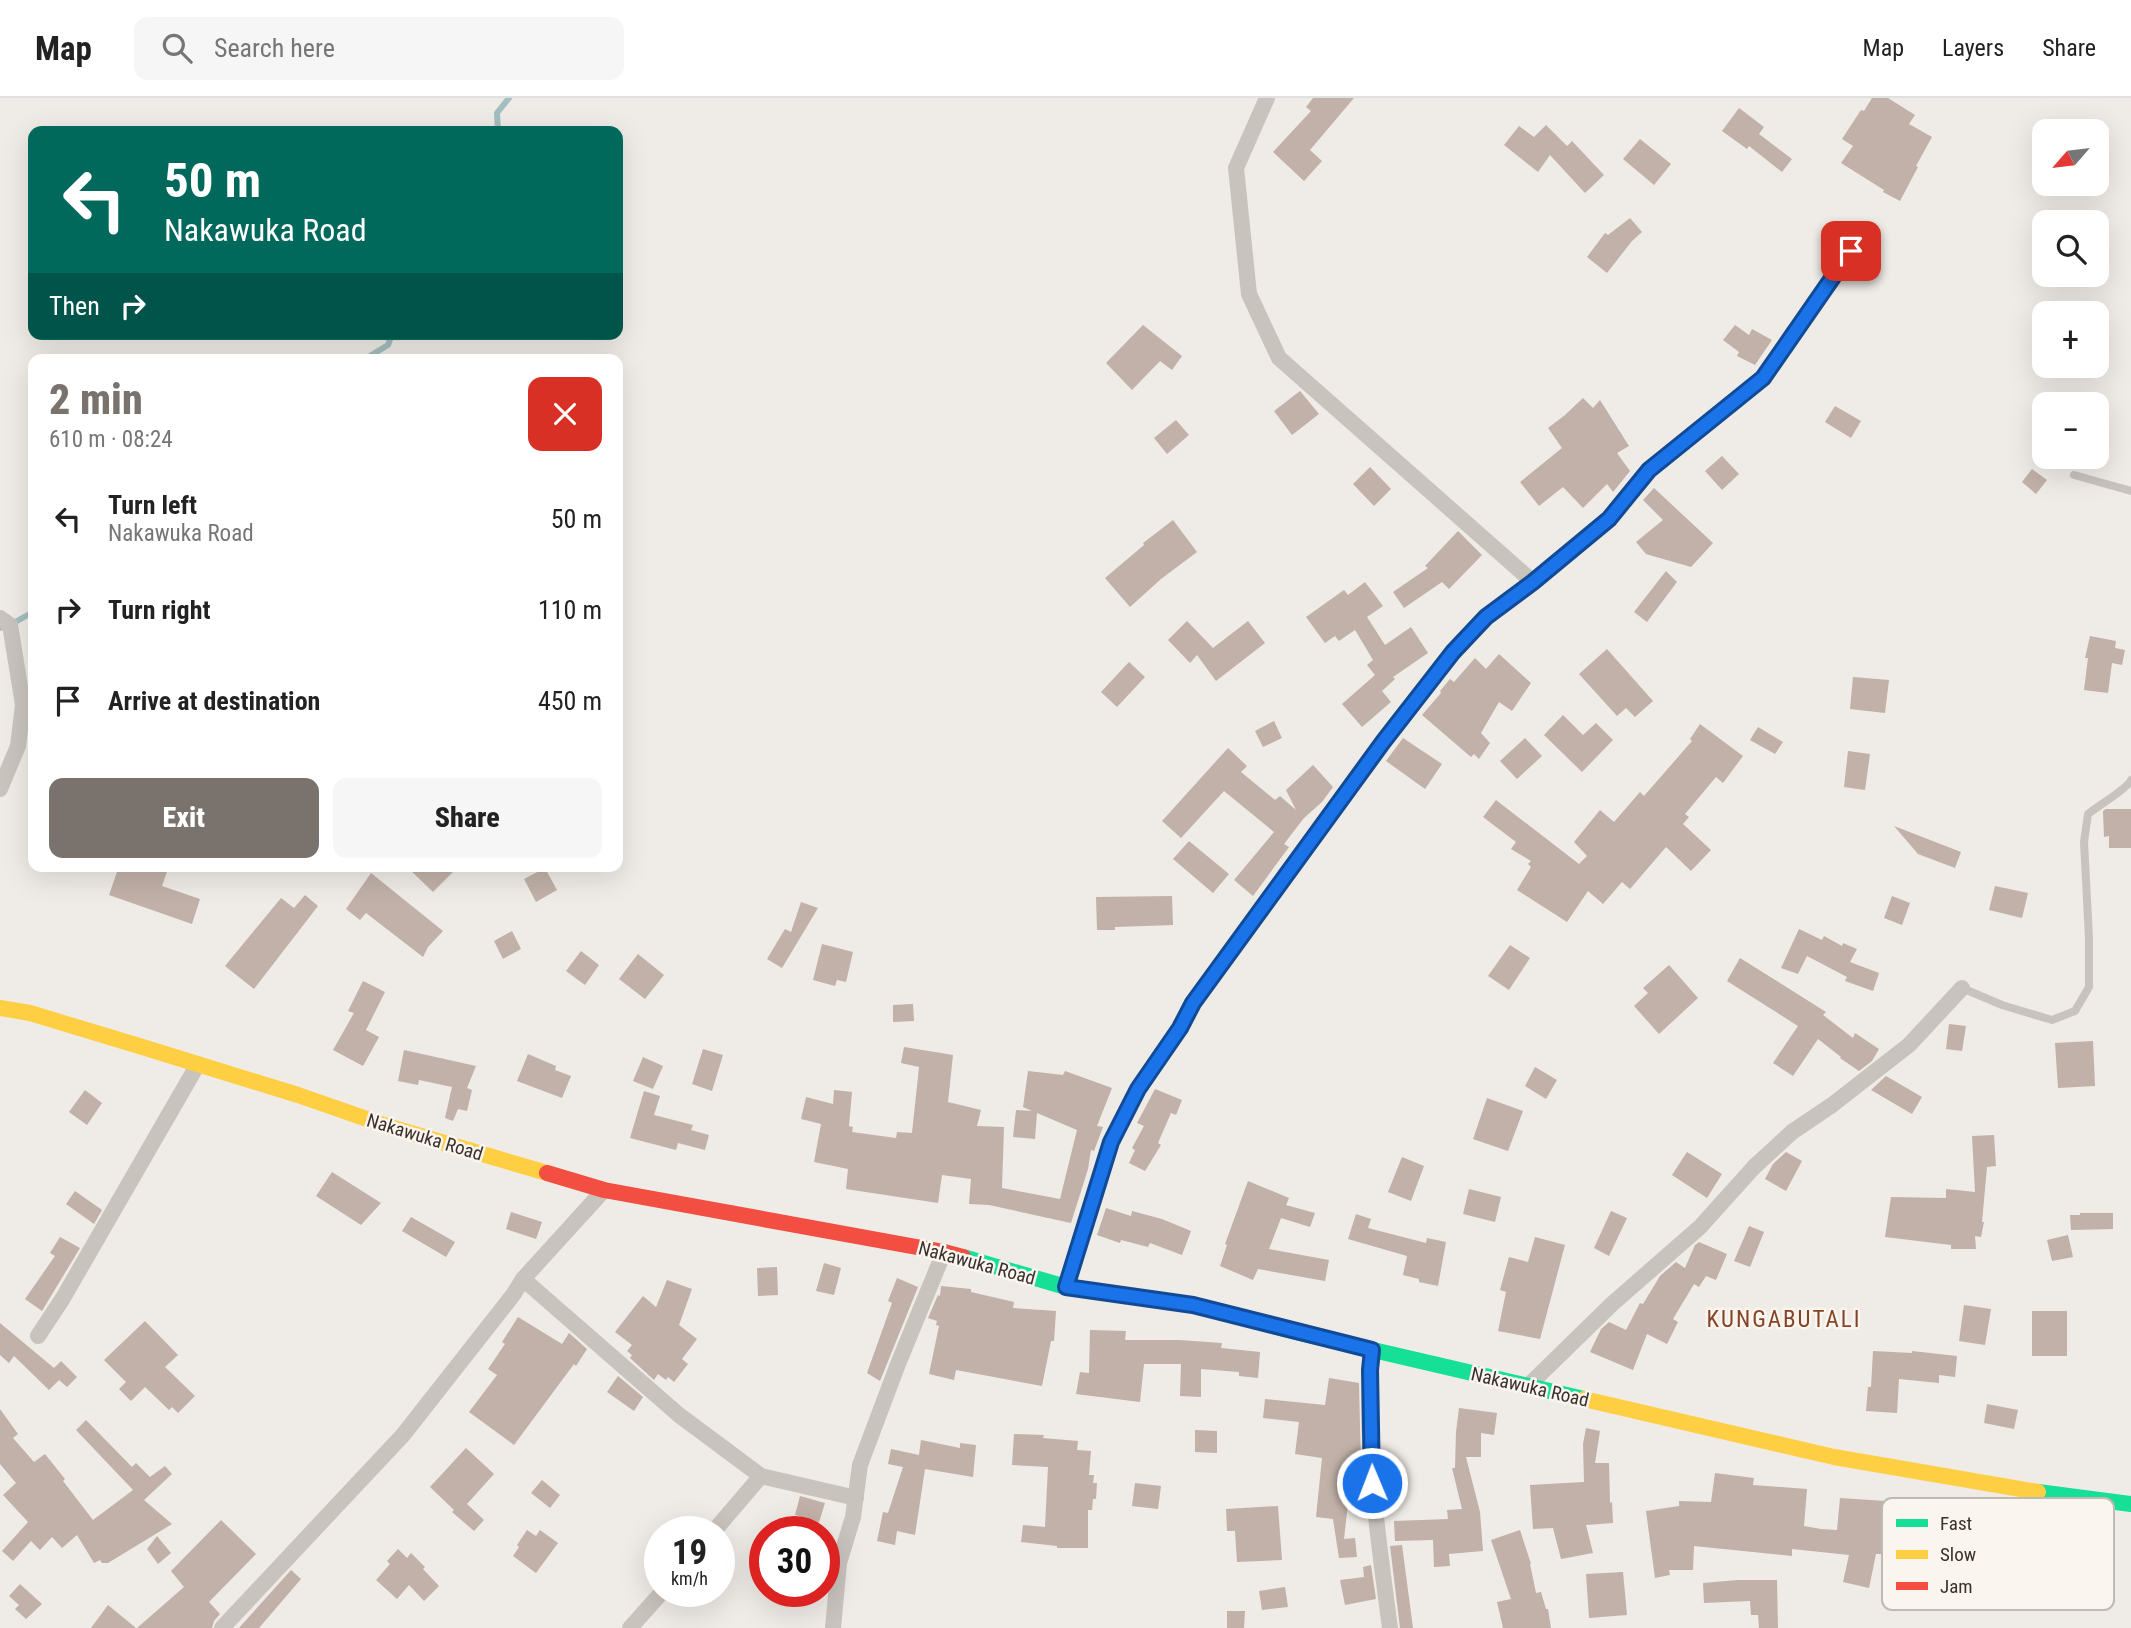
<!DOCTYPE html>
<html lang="en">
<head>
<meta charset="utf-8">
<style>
	body { margin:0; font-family:"Roboto Condensed",sans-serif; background:#f6f6f6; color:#222; height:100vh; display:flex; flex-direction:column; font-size:26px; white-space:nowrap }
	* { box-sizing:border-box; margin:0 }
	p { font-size:23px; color:#767676 }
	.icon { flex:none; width:38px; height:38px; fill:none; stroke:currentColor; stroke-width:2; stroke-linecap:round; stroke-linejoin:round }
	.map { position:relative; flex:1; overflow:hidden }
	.sheet { position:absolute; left:28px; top:256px; width:595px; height:518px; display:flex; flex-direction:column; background:#fff; border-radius:14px; box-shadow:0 7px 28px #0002 }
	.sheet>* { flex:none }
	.banner { position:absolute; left:28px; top:28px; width:595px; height:214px; border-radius:14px; box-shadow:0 7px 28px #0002; background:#00695c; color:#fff; overflow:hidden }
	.needle { width:46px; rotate:242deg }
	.fabs { position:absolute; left:2032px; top:21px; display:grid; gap:14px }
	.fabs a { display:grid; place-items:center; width:77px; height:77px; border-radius:14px; background:#fff; box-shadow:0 7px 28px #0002; font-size:35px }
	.speed { position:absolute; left:644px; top:1418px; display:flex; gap:14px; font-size:35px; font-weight:700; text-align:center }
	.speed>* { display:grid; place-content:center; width:91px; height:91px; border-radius:50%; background:#fff; box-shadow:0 7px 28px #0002; line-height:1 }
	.speed small { font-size:18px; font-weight:400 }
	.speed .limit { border:10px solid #d22; background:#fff; color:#111 }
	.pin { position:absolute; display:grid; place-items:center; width:60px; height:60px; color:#fff; margin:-30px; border-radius:14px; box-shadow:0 4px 10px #0006 }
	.me { position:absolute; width:77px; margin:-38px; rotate:359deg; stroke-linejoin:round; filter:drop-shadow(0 0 5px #0008) }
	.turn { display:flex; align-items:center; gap:24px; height:147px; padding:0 21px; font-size:32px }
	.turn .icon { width:91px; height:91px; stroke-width:2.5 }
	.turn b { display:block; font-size:49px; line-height:60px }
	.then { display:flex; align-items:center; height:66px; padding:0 21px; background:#0003; gap:14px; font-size:26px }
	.round { display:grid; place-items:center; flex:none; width:74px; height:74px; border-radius:14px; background:#f6f6f6 }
	.headline { display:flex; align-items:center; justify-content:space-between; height:119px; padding:0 21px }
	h1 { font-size:42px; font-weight:800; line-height:52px; color:#79726d }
	.action { display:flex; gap:14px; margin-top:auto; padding:14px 21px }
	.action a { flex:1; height:80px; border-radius:14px; background:#79726d; color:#fff; font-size:28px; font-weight:800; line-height:80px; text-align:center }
	.action a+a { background:#f6f6f6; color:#222 }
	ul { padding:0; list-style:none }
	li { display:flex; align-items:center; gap:21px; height:91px; padding:0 21px }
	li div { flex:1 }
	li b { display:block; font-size:26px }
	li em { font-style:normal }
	header { display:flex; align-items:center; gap:42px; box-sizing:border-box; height:98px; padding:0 35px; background:#fff; border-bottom:2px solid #e0e0e0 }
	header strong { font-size:33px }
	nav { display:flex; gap:38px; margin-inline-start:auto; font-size:24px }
	.search { width:490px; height:63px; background:#f6f6f6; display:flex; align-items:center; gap:18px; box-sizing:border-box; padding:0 24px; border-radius:14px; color:#767676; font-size:26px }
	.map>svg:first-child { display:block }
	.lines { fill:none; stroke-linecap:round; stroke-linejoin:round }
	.stream { stroke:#a3bec0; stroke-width:6 }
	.building { fill:#c1b1a8 }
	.lane { stroke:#c9c3be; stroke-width:8 }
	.street { stroke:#c9c3be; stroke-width:16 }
	.fast { stroke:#16e098; stroke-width:16 }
	.slow { stroke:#ffcf43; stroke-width:16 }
	.jam { stroke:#f24e42; stroke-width:16 }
	.route-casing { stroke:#114b97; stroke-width:18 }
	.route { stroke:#1a73e8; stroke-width:12 }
	.labels { text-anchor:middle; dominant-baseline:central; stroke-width:5; stroke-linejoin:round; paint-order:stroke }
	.street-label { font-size:19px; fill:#3a312c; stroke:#faf5ee }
	.quarter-label { font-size:23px; letter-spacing:2px; fill:#854328; stroke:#faf5ee }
	.key { fill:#faf5ee; stroke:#c0bab4; stroke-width:2 }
	.key-label { font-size:19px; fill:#3a312c }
</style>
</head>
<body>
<header>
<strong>Map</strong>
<div class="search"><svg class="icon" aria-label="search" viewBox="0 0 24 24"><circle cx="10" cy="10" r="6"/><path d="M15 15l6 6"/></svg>Search here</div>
<nav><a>Map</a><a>Layers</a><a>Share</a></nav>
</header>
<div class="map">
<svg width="2131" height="1530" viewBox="0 0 2131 1530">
	<rect width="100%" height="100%" fill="#efebe6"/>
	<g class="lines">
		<path class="stream" d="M498,33L497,15L509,0
			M365,261L388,247L392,236
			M0,530L10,527L33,514"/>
	</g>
	<path class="building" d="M1313,0H1354L1310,52L1322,63L1304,83L1273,54L1311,13L1306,9Z
		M1872,0H1888L1915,17L1909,26L1932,39L1916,68L1918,69L1900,103L1883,94L1884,92L1841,65L1853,48L1842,41L1861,12L1864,13Z
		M1739,10L1764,29L1759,36L1792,61L1782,74L1749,48L1747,51L1722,33Z
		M1546,27L1567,48L1572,43L1604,77L1585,95L1550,57L1538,74L1504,47L1519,28L1534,39Z
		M1640,41L1671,66L1654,87L1623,61Z
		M1630,120L1642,134L1632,143L1607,175L1587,159L1605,135L1608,137Z
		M1143,227L1182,258L1172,272L1160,263L1132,292L1106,265Z
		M1735,227L1749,237L1752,231L1772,242L1755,267L1737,258L1739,254L1723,242Z
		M1300,293L1319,316L1292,337L1274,313Z
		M1583,300L1593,310L1600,302L1629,348L1617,355L1630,373L1613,394L1607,386L1583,410L1563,389L1539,408L1520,384L1562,350L1548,330L1565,317Z
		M1835,308L1861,323L1851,340L1825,324Z
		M1176,322L1189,337L1167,356L1154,340Z
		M1722,358L1739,376L1722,392L1705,373Z
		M1370,369L1391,391L1374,408L1353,386Z
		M2032,371L2047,382L2036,396L2022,384Z
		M1654,390L1713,445L1691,469L1646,456L1636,444L1663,422L1643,402Z
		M1173,422L1197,454L1161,481L1130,509L1105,480L1144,447L1143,445Z
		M1458,433L1482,457L1449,491L1442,484L1404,510L1393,494L1428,470L1425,468Z
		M1666,473L1677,484L1647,524L1634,514Z
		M1365,484L1383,508L1367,519L1385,547L1411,529L1428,555L1393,579L1395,581L1382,593L1391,604L1362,629L1342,606L1375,577L1367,567L1373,562L1355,532L1339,543L1335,538L1325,545L1306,519L1344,492L1348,497Z
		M1187,523L1213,550L1248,523L1265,545L1216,583L1197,557L1190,565L1168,542Z
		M2090,538L2116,543L2115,550L2125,552L2122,567L2112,565L2108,595L2084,592L2088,560H2085Z
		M1607,551L1653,603L1635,619L1626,610L1617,618L1579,576Z
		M1499,556L1531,585L1512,613L1499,604L1481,635L1490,645L1479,661L1474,656L1471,659L1422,617L1441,595L1440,593L1450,581L1454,584L1475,560L1486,571Z
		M1129,564L1145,579L1117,609L1101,594Z
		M1853,579L1889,582L1885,615L1850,611Z
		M1563,617L1583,637L1596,625L1613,642L1582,674L1544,637Z
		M1274,623L1282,640L1263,649L1255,633Z
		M1700,626L1743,658L1723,685L1716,679L1685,716L1689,719L1683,726L1711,752L1691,773L1666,749L1630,791L1622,784L1603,806L1588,793L1567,824L1517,792L1531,769L1528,766L1531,763L1511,751L1516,744L1483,719L1496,702L1579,766L1587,758L1574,744L1600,712L1614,724L1640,694L1644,698L1692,643L1690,641Z
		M1758,629L1783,644L1775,656L1750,642Z
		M1403,640L1442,666L1425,691L1386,663Z
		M1525,640L1542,658L1517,681L1500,663Z
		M1228,650L1247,668L1241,674L1275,702L1280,698L1296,712L1286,692L1313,667L1333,689L1322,704L1304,720L1284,746L1289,749L1253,798L1234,782L1274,734L1224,693L1181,740L1162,723Z
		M1848,653L1870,656L1865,692L1844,689Z
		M2106,711H2131V750H2109V738L2104,739L2103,713Z
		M1894,728L1961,754L1955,770L1918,756Z
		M1189,743L1229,776L1213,795L1173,761Z
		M119,768H169L162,788L200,801L192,826L109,797Z
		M406,768H459L433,794Z
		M545,770L557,792L536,804L524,781Z
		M371,775L443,833L428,849L423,859L366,815L360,822L346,811Z
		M1995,788L2028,795L2022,820L1989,812Z
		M305,797L318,808L254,891L225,868L281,800L294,810Z
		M1172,798L1173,827L1115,829V832H1097L1096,799Z
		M1892,798L1910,805L1902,827L1884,820Z
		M801,804L818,810L782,870L767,861L785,831L791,834Z
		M1799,831L1822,842L1824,838L1842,848L1843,845L1857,851L1850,864L1879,875L1873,893L1845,883L1847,879L1807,858L1798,876L1781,870Z
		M512,833L521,851L503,861L494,843Z
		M822,846L853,854L846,884L837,882L835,888L813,882Z
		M1510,847L1530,860L1509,892L1488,878Z
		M581,853L599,867L585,887L566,873Z
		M638,856L664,877L645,901L619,881Z
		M1740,860L1826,914L1823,917L1853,940L1855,935L1879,951L1872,963L1859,973L1840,960L1841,959L1818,941L1793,978L1773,965L1798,928L1727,883Z
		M1669,867L1698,900L1659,936L1634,908L1648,895L1643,890Z
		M363,883L385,894L366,932L379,939L363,968L333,952L354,915L348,913Z
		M913,906L914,923L893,924V907Z
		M1949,926L1966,928L1962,953L1946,951Z
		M2093,943L2095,988L2058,990L2055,945Z
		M904,949L953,957L948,1004L981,1012L977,1028L1004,1029L1002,1090L1060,1101L1077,1032L1037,1015L1035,1041L1013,1039L1016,1012L1032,1013L1023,1009L1028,973L1063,977L1065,973L1112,990L1097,1028L1103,1029L1094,1053L1091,1052L1088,1071L1071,1125L989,1107L969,1106L971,1081L942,1077L938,1105L846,1091L848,1071L814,1064L821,1026L801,1021L806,999L833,1006L834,992L852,994L849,1028L853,1029L852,1034L896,1040L897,1034L912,1035L919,969L901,965Z
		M703,951L723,957L712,993L692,986Z
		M404,952L476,968L467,990L472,992L467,1013L458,1011L453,1023L445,1020L452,989L419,982L418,987L398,983Z
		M528,956L556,968L555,972L571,978L562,1000L517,983Z
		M643,959L663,968L653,991L633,983Z
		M1535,969L1557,982L1546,1001L1525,988Z
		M1886,978L1922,999L1912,1016L1871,992Z
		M1155,991L1182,1002L1176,1017L1171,1015L1158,1045L1161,1047L1145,1073L1129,1065L1135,1052L1132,1050L1144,1028L1137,1025Z
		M85,992L102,1005L87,1027L69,1014Z
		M644,993L660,998L654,1017L693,1027L691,1032L709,1037L705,1052L678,1045L676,1052L630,1040Z
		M1487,1000L1523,1013L1508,1053L1473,1041Z
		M1994,1037L1996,1068L1987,1069L1982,1124H1984L1981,1139L1975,1138L1976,1151H1951V1147L1885,1139L1891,1099L1946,1100V1091L1975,1094L1972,1038Z
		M1687,1054L1722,1076L1707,1100L1672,1077Z
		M1786,1054L1802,1063L1786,1093L1765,1081L1773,1066Z
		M1402,1059L1424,1068L1411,1103L1388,1094Z
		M332,1074L381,1105L361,1127L316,1098Z
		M1248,1083L1289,1100L1286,1107L1315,1115L1310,1129L1281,1120L1269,1151L1329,1162L1325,1183L1258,1171L1253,1182L1220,1168L1227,1147L1225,1146Z
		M1469,1091L1501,1099L1495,1124L1463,1116Z
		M75,1093L102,1112L94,1126L66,1106Z
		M1106,1110L1131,1118L1132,1113L1162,1121L1191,1133L1182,1157L1150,1145L1148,1149L1121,1142L1120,1145L1097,1137Z
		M1611,1113L1627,1120L1609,1158L1594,1150Z
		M511,1114L542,1124L536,1141L506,1131Z
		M2080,1115H2113V1131L2071,1132L2070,1117H2080Z
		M1356,1116L1371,1121L1368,1130L1426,1145L1427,1140L1446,1144L1438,1188L1419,1184V1181L1403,1177L1407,1158L1348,1141Z
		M411,1119L455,1144L446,1159L402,1133Z
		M1749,1128L1764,1134L1750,1169L1734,1163Z
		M2068,1137L2073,1159L2052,1163L2047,1142Z
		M60,1139L80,1150L42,1213L25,1201L55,1158L50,1155Z
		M1535,1139L1565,1147L1540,1241L1498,1233L1506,1194L1500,1192L1509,1159L1528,1164Z
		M1699,1144L1727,1156L1716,1182L1706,1178L1699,1189L1694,1186L1673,1221L1678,1224L1667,1246L1647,1236L1633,1272L1590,1254L1601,1231L1609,1224L1626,1232L1640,1205L1643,1206L1660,1178L1676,1164L1685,1170L1695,1147Z
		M824,1165L841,1170L834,1197L816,1193Z
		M777,1169L778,1197L758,1198L757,1170Z
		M897,1180L918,1189L880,1283L867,1275L892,1205L888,1203Z
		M667,1182L692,1191L679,1227L697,1241L682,1261L688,1266L674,1284L668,1279L666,1282L658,1276L654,1282L630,1260L632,1257L627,1253L632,1247L615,1234L643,1198L656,1209Z
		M941,1188L971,1191V1194L1014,1204L1013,1210L1056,1213L1054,1243H1051L1042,1288L956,1272L954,1282L929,1276L939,1228L936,1227L937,1223L928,1220L938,1197L940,1198Z
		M1964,1207L1991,1211L1985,1247L1959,1243Z
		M2032,1213H2067V1258H2032Z
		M518,1219L562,1246L569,1235L587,1251L576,1268L574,1266L514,1347L469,1314L497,1277L488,1271L505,1246L502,1244Z
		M145,1223L178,1257L165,1269L195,1298L178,1315L172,1309L169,1312L145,1289L131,1303L119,1291L126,1284L104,1262Z
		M0,1225L54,1270L61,1263L77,1279L67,1289L59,1282L49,1292L14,1258L9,1265L0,1257Z
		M1090,1232L1126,1233L1125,1242H1179L1222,1245L1221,1250L1260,1254L1258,1280L1239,1278V1274L1201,1271V1299L1180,1298L1181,1266H1144L1140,1304L1076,1296L1080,1274L1089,1275Z
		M1873,1253L1912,1255V1253L1957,1258L1955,1279L1939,1277V1285L1899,1281L1897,1315L1866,1313L1868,1289H1871Z
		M618,1278L643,1299L634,1313L607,1294Z
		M1329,1280L1359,1285L1361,1371L1352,1370L1344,1441L1355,1440L1357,1459L1339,1460L1333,1421L1316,1419L1322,1360L1295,1356L1299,1324L1263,1320L1265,1301L1325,1307Z
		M1987,1306L2018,1312L2014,1331L1984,1325Z
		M1459,1310L1497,1315L1494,1337L1481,1335V1359H1466L1480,1414L1483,1453L1449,1456L1450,1468L1434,1469L1433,1442L1395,1443L1394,1423L1448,1421L1447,1412L1462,1411L1452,1370H1455L1456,1334Z
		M0,1311L18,1336L13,1340L34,1364L45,1356L65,1381L63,1383L93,1422L133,1392L76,1332L86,1322L132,1369L136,1365L150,1379L165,1368L172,1376L144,1402L172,1426L108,1465H102L100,1462L94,1465L77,1437L62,1450L52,1439L40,1452L31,1443L13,1463L2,1453L28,1424L3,1397L16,1385L0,1366Z
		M1586,1330L1600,1333L1595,1365H1609L1610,1405L1612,1404L1613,1425L1586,1427L1593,1455L1561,1461L1553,1430L1533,1431L1530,1387L1584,1384L1583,1346Z
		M1195,1332L1217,1333V1355L1195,1354Z
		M1014,1336L1044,1337L1043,1340L1078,1343L1077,1352L1091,1353L1089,1377H1094L1093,1385H1097L1096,1401H1093L1092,1412H1088V1450H1057V1448L1021,1444L1023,1427L1045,1429L1048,1369L1012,1367Z
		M921,1342L960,1350V1345L976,1347L973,1379L925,1371L915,1437L897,1433L895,1447L877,1443L883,1414L888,1415L903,1369L888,1366L891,1351L919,1357Z
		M466,1350L494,1376L467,1406L484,1422L474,1433L452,1414L454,1412L430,1389Z
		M1715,1375L1754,1380L1753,1387L1807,1391L1804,1428L1821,1431L1837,1432L1840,1400L1886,1403L1885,1415L1926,1421L1931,1399L1953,1404L1948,1424L2010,1436L1997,1492L1943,1479L1947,1455L1883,1446V1456H1876L1869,1490L1843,1484L1849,1457L1792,1451V1458L1694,1448L1693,1472H1669L1670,1477L1655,1480L1646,1413L1679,1408V1403L1711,1404Z
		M542,1382L560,1397L550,1410L531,1395Z
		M1135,1385L1161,1388L1158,1411L1132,1408Z
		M800,1398L825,1405L819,1424L795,1417Z
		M1278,1408L1282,1462L1237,1464L1235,1433H1227L1226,1411Z
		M221,1422L256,1456L209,1504L220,1516L214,1523L212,1530H137L184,1489L171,1473Z
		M527,1432L536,1438L540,1432L558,1445L536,1475L513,1458L519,1449L517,1447Z
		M1520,1432L1531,1466H1530L1536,1495L1541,1494L1546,1511H1548L1551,1530H1503L1497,1504L1511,1501L1491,1442Z
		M157,1438L171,1455L158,1466L147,1451Z
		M1402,1447L1413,1530H1400L1390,1448Z
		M398,1451L407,1460L411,1455L425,1469L423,1471L439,1488L424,1503L409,1487L397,1501L376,1482L390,1466L387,1463Z
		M1371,1467L1376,1501L1345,1507L1340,1482L1364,1479L1363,1469Z
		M291,1472L301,1481L259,1530H239Z
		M1623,1474L1627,1517L1589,1520L1586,1476Z
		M1738,1482H1777L1778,1530H1759L1758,1517H1751L1750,1503L1704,1505L1703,1485Z
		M20,1486L42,1506L26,1521L15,1511L19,1507L9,1498Z
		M1285,1489L1288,1509L1262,1512L1259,1493Z
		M108,1507L136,1530H91Z
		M1227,1513H1245L1244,1530H1227Z"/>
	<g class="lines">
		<path class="lane" d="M2074,377L2131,393
			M1962,890L2002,907L2052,922L2075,913L2089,889V840L2084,744L2088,716C2099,707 2127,691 2131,682"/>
		<path class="street" d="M1267,0L1236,70L1249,196L1279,260L1533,484
			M0,520L10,527L23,607L18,648L0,691
			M523,1181L679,1317L761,1378L856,1400
			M38,1238L63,1200L198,966
			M1372,1252C1363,1344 1378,1438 1390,1530
			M1529,1287L1612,1206L1700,1129L1754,1069L1792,1034L1832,1007L1909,947L1962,890
			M714,1433L761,1378
			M222,1530L403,1337L513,1197L523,1181L604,1092
			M630,1530L663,1493
			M833,1530L839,1465L853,1419L860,1367L898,1266L944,1154"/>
		<path class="fast" d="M963,1159L1066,1189L1193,1207L1300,1235L1584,1301
			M1066,1189L1111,1044L1138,991L1180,930L1193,905L1395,627L1419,597
			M2038,1394L2131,1406"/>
		<path class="slow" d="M1419,597L1453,554L1486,519L1533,484L1609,421L1649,372L1763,280L1785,249
			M0,910L30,915L136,947L298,997L390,1029L547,1075
			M1584,1301L1834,1359L2038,1394"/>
		<path class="jam" d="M1785,249L1851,153
			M547,1075L604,1092L944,1154L963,1159"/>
	</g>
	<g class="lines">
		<defs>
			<path id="route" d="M1372,1385L1370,1272L1372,1252L1193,1207L1066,1189L1111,1044L1138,991L1180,930L1193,905L1383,644L1453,554L1486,519L1533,484L1609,421L1649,372L1763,280L1851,153"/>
		</defs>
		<use href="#route" class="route-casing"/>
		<use href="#route" class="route"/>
	</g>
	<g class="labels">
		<g class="street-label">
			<text transform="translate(425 1039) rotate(17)">Nakawuka Road</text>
			<text transform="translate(977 1165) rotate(15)">Nakawuka Road</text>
			<text transform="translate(1530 1289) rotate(13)">Nakawuka Road</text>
		</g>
		<g class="quarter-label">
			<text x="1784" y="1221">KUNGABUTALI</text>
		</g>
	</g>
	<rect x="1882" y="1400" width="232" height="112" rx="10" class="key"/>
	<rect x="1896" y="1421" width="32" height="8" fill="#16e098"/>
	<rect x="1896" y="1452" width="32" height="9" fill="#ffcf43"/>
	<rect x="1896" y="1484" width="32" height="8" fill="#f24e42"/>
	<g class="key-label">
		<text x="1940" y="1432">Fast</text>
		<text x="1940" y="1463">Slow</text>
		<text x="1940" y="1495">Jam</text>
	</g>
</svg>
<div class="fabs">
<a><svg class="needle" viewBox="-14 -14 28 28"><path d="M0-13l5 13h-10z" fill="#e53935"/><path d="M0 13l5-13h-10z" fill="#767676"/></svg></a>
<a><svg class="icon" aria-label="search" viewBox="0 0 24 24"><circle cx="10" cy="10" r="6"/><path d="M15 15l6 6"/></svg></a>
<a>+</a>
<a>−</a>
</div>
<div class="speed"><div>19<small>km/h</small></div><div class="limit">30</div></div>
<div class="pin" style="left:1851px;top:153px;background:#d93025"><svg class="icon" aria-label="arrive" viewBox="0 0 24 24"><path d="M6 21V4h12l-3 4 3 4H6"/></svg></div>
<svg class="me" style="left:1372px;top:1385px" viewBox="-20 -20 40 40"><circle r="17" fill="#1a73e8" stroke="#fff" stroke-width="3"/><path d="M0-11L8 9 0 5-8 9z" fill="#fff"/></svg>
<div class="banner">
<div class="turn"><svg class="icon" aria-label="left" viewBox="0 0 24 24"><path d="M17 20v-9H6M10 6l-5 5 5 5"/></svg><div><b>50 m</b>Nakawuka Road</div></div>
<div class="then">Then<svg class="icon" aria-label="right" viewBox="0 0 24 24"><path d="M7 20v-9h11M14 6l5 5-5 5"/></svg></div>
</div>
<section class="sheet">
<div class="headline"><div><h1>2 min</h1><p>610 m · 08:24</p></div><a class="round" style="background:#d93025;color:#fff"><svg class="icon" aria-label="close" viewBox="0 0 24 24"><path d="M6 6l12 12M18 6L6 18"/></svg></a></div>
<ul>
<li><svg class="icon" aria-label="left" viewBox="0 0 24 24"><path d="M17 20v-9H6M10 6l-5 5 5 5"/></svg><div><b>Turn left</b><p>Nakawuka Road</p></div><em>50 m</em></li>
<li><svg class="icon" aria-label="right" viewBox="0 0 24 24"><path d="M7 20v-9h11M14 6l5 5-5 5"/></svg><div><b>Turn right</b></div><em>110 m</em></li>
<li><svg class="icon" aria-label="arrive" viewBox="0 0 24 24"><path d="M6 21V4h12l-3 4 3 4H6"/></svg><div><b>Arrive at destination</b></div><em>450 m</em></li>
</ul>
<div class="action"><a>Exit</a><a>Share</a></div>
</section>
</div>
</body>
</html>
